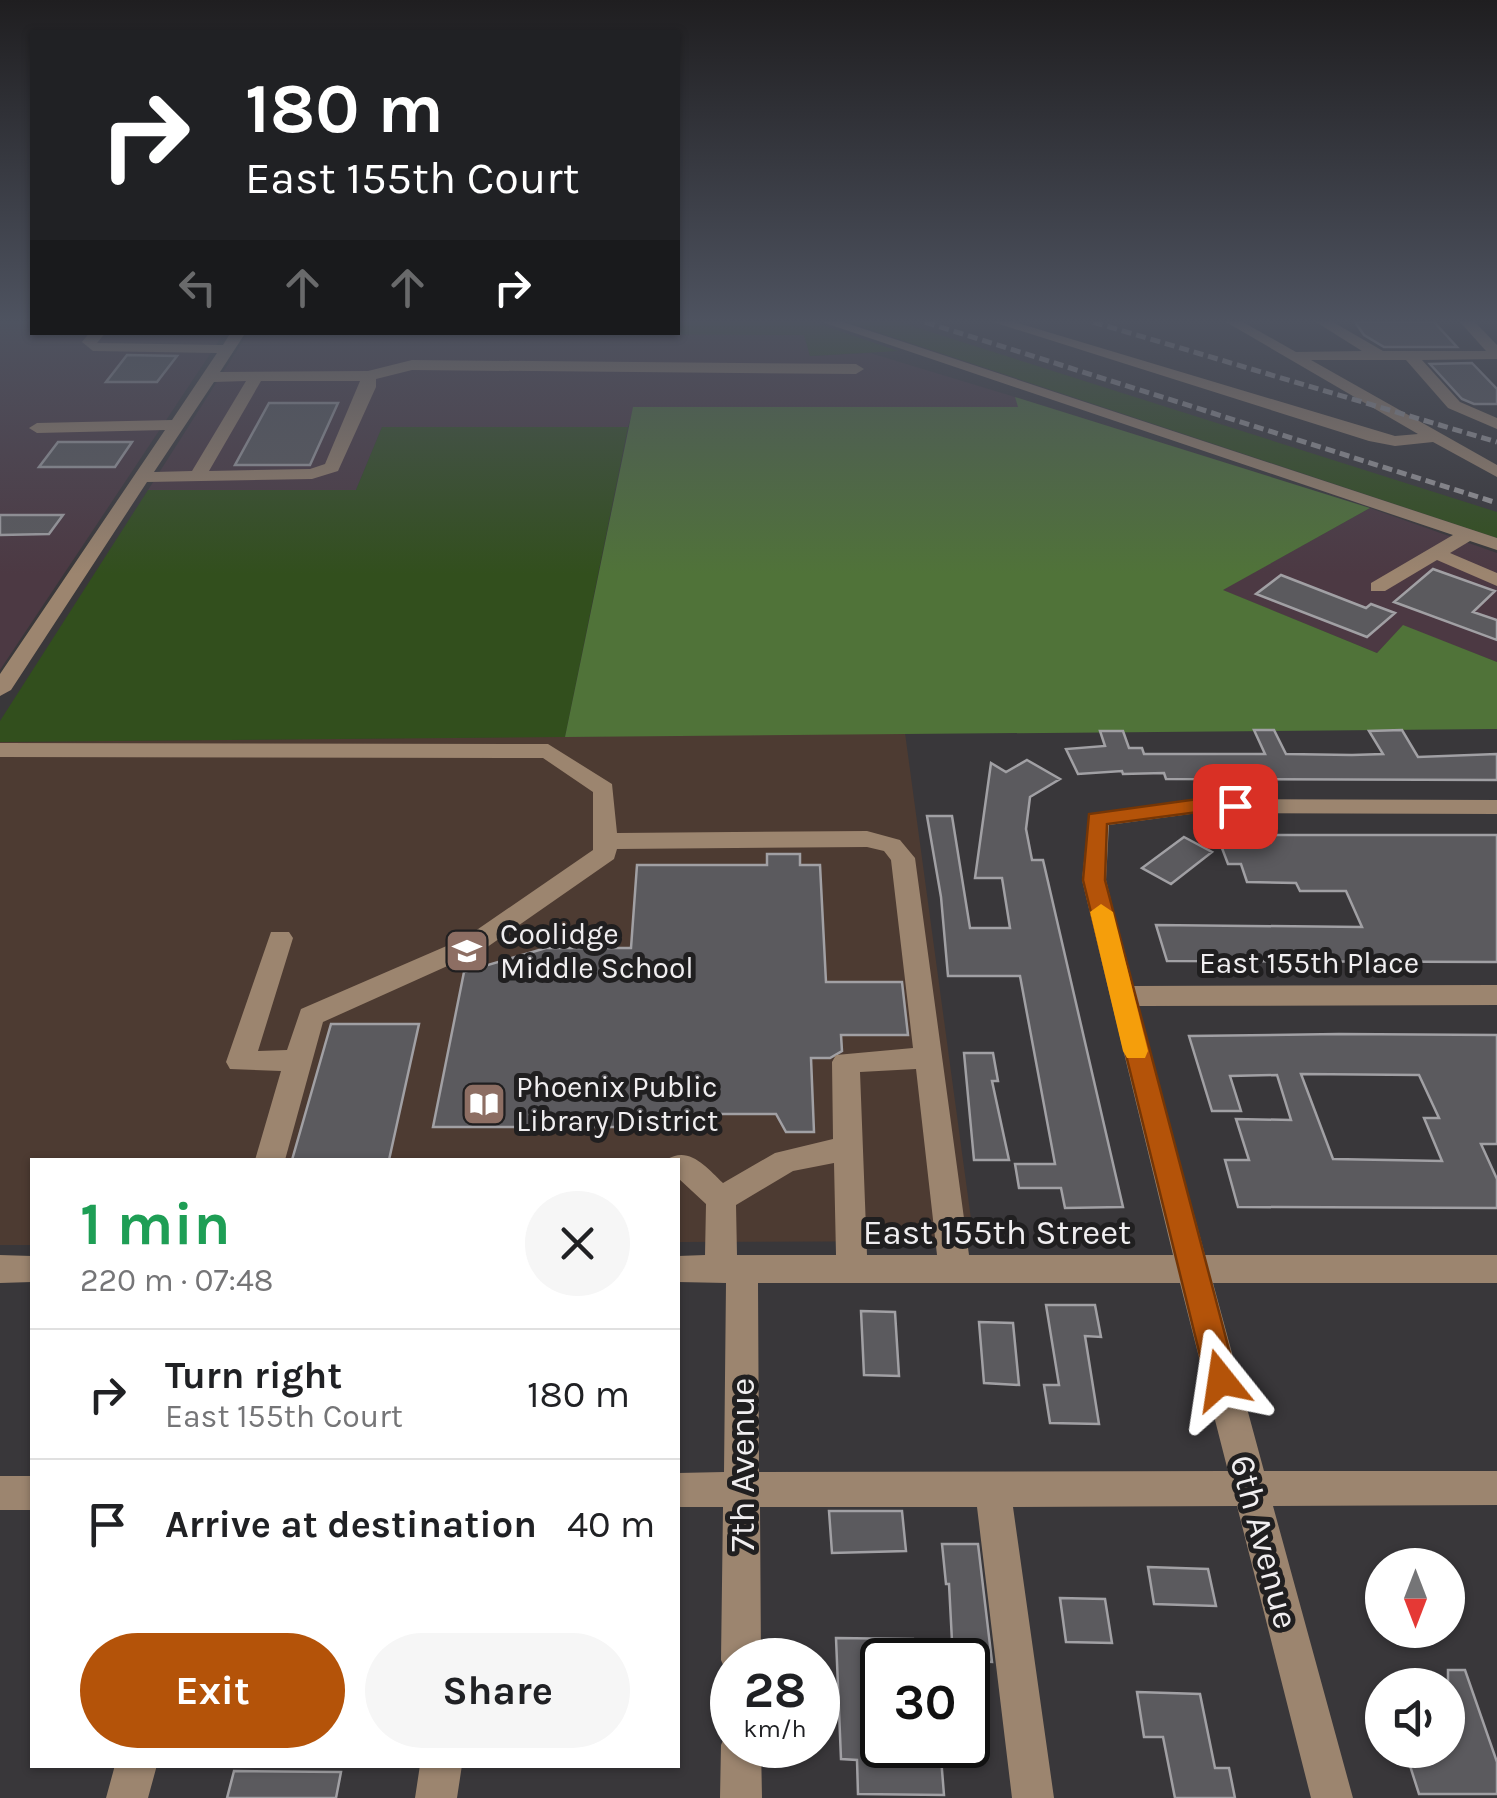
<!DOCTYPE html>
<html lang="en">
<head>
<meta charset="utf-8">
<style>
	body { margin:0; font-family:Karla,sans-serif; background:#f6f6f6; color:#202124; height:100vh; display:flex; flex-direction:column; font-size:38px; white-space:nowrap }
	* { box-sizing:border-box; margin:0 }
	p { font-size:32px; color:#757577 }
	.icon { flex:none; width:55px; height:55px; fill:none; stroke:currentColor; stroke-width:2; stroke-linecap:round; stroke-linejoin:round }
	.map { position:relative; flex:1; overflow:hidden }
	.drawer { position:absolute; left:30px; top:1158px; width:650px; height:610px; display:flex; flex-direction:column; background:#fff; border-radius:0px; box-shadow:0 2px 8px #0004 }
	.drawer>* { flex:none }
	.banner { position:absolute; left:30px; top:30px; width:650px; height:305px; border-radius:0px; box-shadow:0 2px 8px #0004; background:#202124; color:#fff; overflow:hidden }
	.needle { width:65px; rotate:180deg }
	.buttons { position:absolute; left:1365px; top:1548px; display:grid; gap:20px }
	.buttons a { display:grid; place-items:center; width:100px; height:100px; border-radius:50%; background:#fff; box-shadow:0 2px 8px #0004; font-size:50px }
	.speed { position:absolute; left:710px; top:1638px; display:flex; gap:20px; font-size:50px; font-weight:700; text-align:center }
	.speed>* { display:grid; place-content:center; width:130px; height:130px; border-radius:50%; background:#fff; box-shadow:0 2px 8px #0004; line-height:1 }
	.speed small { font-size:25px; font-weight:400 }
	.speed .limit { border:5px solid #111; border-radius:15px; background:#fff; color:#111 }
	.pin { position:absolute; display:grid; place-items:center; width:85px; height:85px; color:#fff; margin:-42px; border-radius:20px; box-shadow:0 5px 15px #0006 }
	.me { position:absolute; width:110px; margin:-55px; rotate:345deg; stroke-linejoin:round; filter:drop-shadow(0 0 8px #0008) }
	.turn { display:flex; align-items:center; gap:35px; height:210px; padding:0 50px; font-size:45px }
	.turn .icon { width:130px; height:130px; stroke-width:2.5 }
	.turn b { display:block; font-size:70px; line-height:85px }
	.lanes { display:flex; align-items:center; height:95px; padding:0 50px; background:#0003; justify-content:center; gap:50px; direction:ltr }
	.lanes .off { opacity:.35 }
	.round { display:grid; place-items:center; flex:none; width:105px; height:105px; border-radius:52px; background:#f6f6f6 }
	.headline { display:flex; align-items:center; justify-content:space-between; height:170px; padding:0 50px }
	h1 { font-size:60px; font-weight:700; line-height:75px; color:#1e9e55 }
	.action { display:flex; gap:20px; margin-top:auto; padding:20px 50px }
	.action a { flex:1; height:115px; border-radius:60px; background:#b45309; color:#fff; font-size:40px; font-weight:700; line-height:115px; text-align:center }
	.action a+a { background:#f6f6f6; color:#202124 }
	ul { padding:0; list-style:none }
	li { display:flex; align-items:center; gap:30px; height:130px; padding:0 50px; border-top:2px solid #e0e0e0 }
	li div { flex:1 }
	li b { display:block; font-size:38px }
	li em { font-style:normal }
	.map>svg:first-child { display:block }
	.industrial { fill:#4c3943 }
	.education { fill:#4d3b32 }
	.green { fill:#324f1d }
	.forest { fill:#507339 }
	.building { fill:#5b5a5e; stroke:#a1a0a4; stroke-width:2.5; fill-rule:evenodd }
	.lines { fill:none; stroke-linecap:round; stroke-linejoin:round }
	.minor { fill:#9c856f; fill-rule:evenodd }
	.rail { stroke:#9e9c9e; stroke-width:5; stroke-dasharray:10 5; stroke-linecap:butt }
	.route { fill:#b45309; stroke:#753606; stroke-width:2.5 }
	.slow { fill:#f59e0b }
	.labels { text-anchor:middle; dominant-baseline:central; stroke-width:10; stroke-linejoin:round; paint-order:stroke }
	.poi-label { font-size:30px; fill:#f0eef0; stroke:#201f20; text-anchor:start }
	.street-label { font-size:30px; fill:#f0eef0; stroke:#201f20 }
	.near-street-label { font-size:35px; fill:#f0eef0; stroke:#201f20 }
</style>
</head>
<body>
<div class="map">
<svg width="1497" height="1798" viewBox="0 0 1497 1798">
	<rect width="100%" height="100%" fill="#39373a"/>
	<path class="industrial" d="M0,322H32V332L224,333L0,670Z
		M248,333L805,335L810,356L870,353L1015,397L1019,407H634L628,427H382L356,490H148Z
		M1370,508L1497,553V662L1403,626L1377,653L1222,590Z"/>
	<path class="education" d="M905,733L974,1241L678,1242V1160H32V1245H0V742Z"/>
	<path class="green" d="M678,322H813L898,351L810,356L804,335L477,333L678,332Z
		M847,322H899L1497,512V538Z
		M382,427H628L565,737L0,742V721L148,490H356Z"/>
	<path class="forest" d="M1015,397L1370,508L1223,590L1377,653L1403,625L1497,662V729L565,737L633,407H1018Z"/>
	<path class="building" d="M1355,322H1434L1457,347H1384L1364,335Z
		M127,355L177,356L157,382H106Z
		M1472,363L1497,389V404H1474L1462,399L1430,364Z
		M269,403H338L310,465H235Z
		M58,442H132L115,467H39Z
		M0,515H63L49,534L0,535Z
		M1433,569L1495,591L1473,612L1497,620V640L1394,602Z
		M1281,575L1366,608L1371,604L1395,613L1367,637L1256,594Z
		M1254,730H1274L1286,754L1352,755L1383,754L1369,731L1402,730L1418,757L1497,754V780L1166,779L1164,773L1123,774L1122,771L1078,774L1066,749L1105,746L1100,731H1123L1129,748H1142L1144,754H1265Z
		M1027,760L1060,779L1030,797L1026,829L1032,860H1043L1123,1207L1065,1208L1061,1188H1019L1015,1164H1055L1020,976H948L941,897L927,816H952L970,928H1010L1002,878H975L991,763L1006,772Z
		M1217,835H1497V962L1167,961L1156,925L1362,927L1346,891H1300L1296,883L1247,882L1241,864H1228Z
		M1184,837L1212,852L1171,884L1142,868Z
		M767,854H800V865H820L826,982H902L908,1035H841L842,1051L830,1058H811L814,1132H786L776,1114H693V1127H433L464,972L546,948H631L637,865H767Z
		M331,1024H419L389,1160H292Z
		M1339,1034L1497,1035V1144H1481L1497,1179V1208L1238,1207L1225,1160H1249L1236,1119L1291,1120L1277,1075L1230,1076L1241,1111H1212L1189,1036ZM1301,1074L1419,1075L1439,1118H1424L1442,1161L1333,1159Z
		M964,1053H993L998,1081H992L1009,1160H974Z
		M1046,1305H1095L1101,1337L1085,1336L1099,1424L1050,1423L1044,1385H1059Z
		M861,1311L895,1312L899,1376L864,1375Z
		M979,1322L1013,1323L1019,1385L984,1383Z
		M829,1511H902L906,1551L832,1553Z
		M942,1544H978L992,1662L953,1660L949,1584H946Z
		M1148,1567L1208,1569L1216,1606L1154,1604Z
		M1060,1598L1105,1599L1112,1643L1066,1642Z
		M836,1638L913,1639L915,1660H882V1745H940L944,1795L858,1794L857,1760L841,1759Z
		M1448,1670H1465L1497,1762V1794H1419L1405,1750H1448Z
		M1137,1692L1200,1694L1215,1768H1229L1235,1798H1175L1163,1737H1144Z
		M234,1771L341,1772L336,1798H227Z"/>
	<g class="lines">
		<path class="minor" d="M822,322H843L1497,538V550L1470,541L1450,553L1497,573V586L1437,560L1385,591H1371V583L1453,535Z
			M993,322H1014L1395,436L1418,434L1226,322H1243L1296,352L1362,351L1316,322H1333L1383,351H1486L1460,322H1475L1497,345V359L1422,360L1460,402L1497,418V429L1448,408L1406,360H1311L1497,465V477L1433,442L1395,446L1369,441Z
			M90,332H106L97,343L223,345L231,332H246L220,372L368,371L412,360L856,364L864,369L856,374L412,370L376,379V387L338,471L312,479L147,482L11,690L0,696V674L165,430L37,433L29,428L37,423L172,420L217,353L93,351L82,342ZM246,381L192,471L154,472L214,382ZM261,381H360L325,464L310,469L209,471Z
			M0,743L548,744L612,784L617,833L867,831L900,840L915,858L969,1255H1173L1082,880L1089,814L1198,799L1497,800V814L1198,813L1109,825L1106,880L1132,986L1497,985V1005L1137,1006L1205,1255H1497V1283H1213L1264,1471H1497V1505L1273,1506L1353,1798H1311L1237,1506L1013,1507L1054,1798H1012L977,1507H760L761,1660H732V1676L727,1674L721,1660L723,1507H678V1473L724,1472L726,1283L678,1282V1256L705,1255L706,1204L678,1178V1160H666C689,1145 706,1167 723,1183L775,1153L833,1139L832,1062L836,1055L913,1048L891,860L884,851L867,847L617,849L614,859L483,950L323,1022L285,1160H255L281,1071L230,1069L226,1062L271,932H289L293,938L258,1051L287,1050L301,1009L465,938L593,850V792L543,758L0,757ZM916,1069L937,1255H867L860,1072ZM834,1163L836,1255H737L736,1205L793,1171ZM758,1283H1180L1228,1471L759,1472Z
			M0,1255L32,1256V1282L0,1283Z
			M0,1476H32V1510H0Z
			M732,1728V1745H761L762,1798H720L721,1745L727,1731Z
			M115,1765H157L148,1798H106Z
			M420,1765H462L457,1798H415Z"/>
		<path class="rail" d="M925,322L1497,503
			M1093,322L1497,442"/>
	</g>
	<linearGradient id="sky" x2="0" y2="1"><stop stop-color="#1f1e20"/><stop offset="0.56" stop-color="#4e5360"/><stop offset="1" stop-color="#4e5360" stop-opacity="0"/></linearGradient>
	<rect width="1497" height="574" fill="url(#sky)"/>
	<path class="route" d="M1198,799H1235L1246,806L1235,813L1198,812L1107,824L1105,880L1237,1380L1232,1389L1221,1394L1210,1389L1206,1380L1083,880L1089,814Z"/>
	<path class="slow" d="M1101,904L1113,912L1148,1051L1145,1058H1127L1123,1051L1090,912Z"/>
	<defs>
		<symbol id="school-square" viewBox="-11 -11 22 22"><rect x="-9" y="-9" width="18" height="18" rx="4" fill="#8d6e63" stroke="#201f20"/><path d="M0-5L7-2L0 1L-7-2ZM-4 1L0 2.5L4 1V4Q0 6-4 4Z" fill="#fff"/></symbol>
		<symbol id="library-square" viewBox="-11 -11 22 22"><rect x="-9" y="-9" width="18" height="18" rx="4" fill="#8d6e63" stroke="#201f20"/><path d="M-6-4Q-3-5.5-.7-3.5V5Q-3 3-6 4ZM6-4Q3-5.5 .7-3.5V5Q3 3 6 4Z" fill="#fff"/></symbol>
	</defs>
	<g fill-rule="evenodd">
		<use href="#school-square" x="442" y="926" width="50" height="50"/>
		<use href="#library-square" x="459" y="1079" width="50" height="50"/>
	</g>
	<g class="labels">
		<g class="poi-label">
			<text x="500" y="934">Coolidge<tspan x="500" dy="34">Middle School</tspan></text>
			<text x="516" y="1087">Phoenix Public<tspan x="516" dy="34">Library District</tspan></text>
		</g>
		<g class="street-label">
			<text x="1309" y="963">East 155th Place</text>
		</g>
		<g class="near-street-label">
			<text x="997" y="1232">East 155th Street</text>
			<text transform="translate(742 1465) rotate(-90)">7th Avenue</text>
			<text transform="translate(1264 1542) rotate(75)">6th Avenue</text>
		</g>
	</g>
</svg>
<div class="buttons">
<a><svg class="needle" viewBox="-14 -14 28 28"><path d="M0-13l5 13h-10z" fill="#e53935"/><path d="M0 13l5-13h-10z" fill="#757577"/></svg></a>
<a><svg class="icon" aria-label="sound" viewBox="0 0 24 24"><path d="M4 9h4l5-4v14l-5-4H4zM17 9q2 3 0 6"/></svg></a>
</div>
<div class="speed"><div>28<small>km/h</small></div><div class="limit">30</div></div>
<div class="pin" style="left:1235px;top:806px;background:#d93025"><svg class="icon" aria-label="arrive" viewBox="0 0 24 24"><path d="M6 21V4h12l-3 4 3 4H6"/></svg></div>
<svg class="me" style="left:1221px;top:1380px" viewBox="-20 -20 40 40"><path d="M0-17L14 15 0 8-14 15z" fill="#b45309" stroke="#fff" stroke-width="4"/></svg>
<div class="banner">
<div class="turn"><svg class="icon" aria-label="right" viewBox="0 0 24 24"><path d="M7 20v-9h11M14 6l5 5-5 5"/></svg><div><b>180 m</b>East 155th Court</div></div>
<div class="lanes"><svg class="icon off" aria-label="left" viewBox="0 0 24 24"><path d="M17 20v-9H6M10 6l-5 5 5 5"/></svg><svg class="icon off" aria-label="ahead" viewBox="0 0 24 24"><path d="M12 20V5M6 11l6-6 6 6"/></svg><svg class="icon off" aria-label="ahead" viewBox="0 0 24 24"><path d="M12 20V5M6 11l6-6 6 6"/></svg><svg class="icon" aria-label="right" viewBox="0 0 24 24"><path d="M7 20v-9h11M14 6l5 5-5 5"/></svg></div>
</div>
<section class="drawer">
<div class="headline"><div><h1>1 min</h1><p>220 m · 07:48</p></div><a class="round"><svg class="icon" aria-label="close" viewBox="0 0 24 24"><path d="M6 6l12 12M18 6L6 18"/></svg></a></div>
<ul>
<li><svg class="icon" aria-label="right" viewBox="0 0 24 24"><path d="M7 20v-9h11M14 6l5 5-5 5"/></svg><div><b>Turn right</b><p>East 155th Court</p></div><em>180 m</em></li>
<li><svg class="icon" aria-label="arrive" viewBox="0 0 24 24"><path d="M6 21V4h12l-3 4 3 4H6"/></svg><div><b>Arrive at destination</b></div><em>40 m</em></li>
</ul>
<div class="action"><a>Exit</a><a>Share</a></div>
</section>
</div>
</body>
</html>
